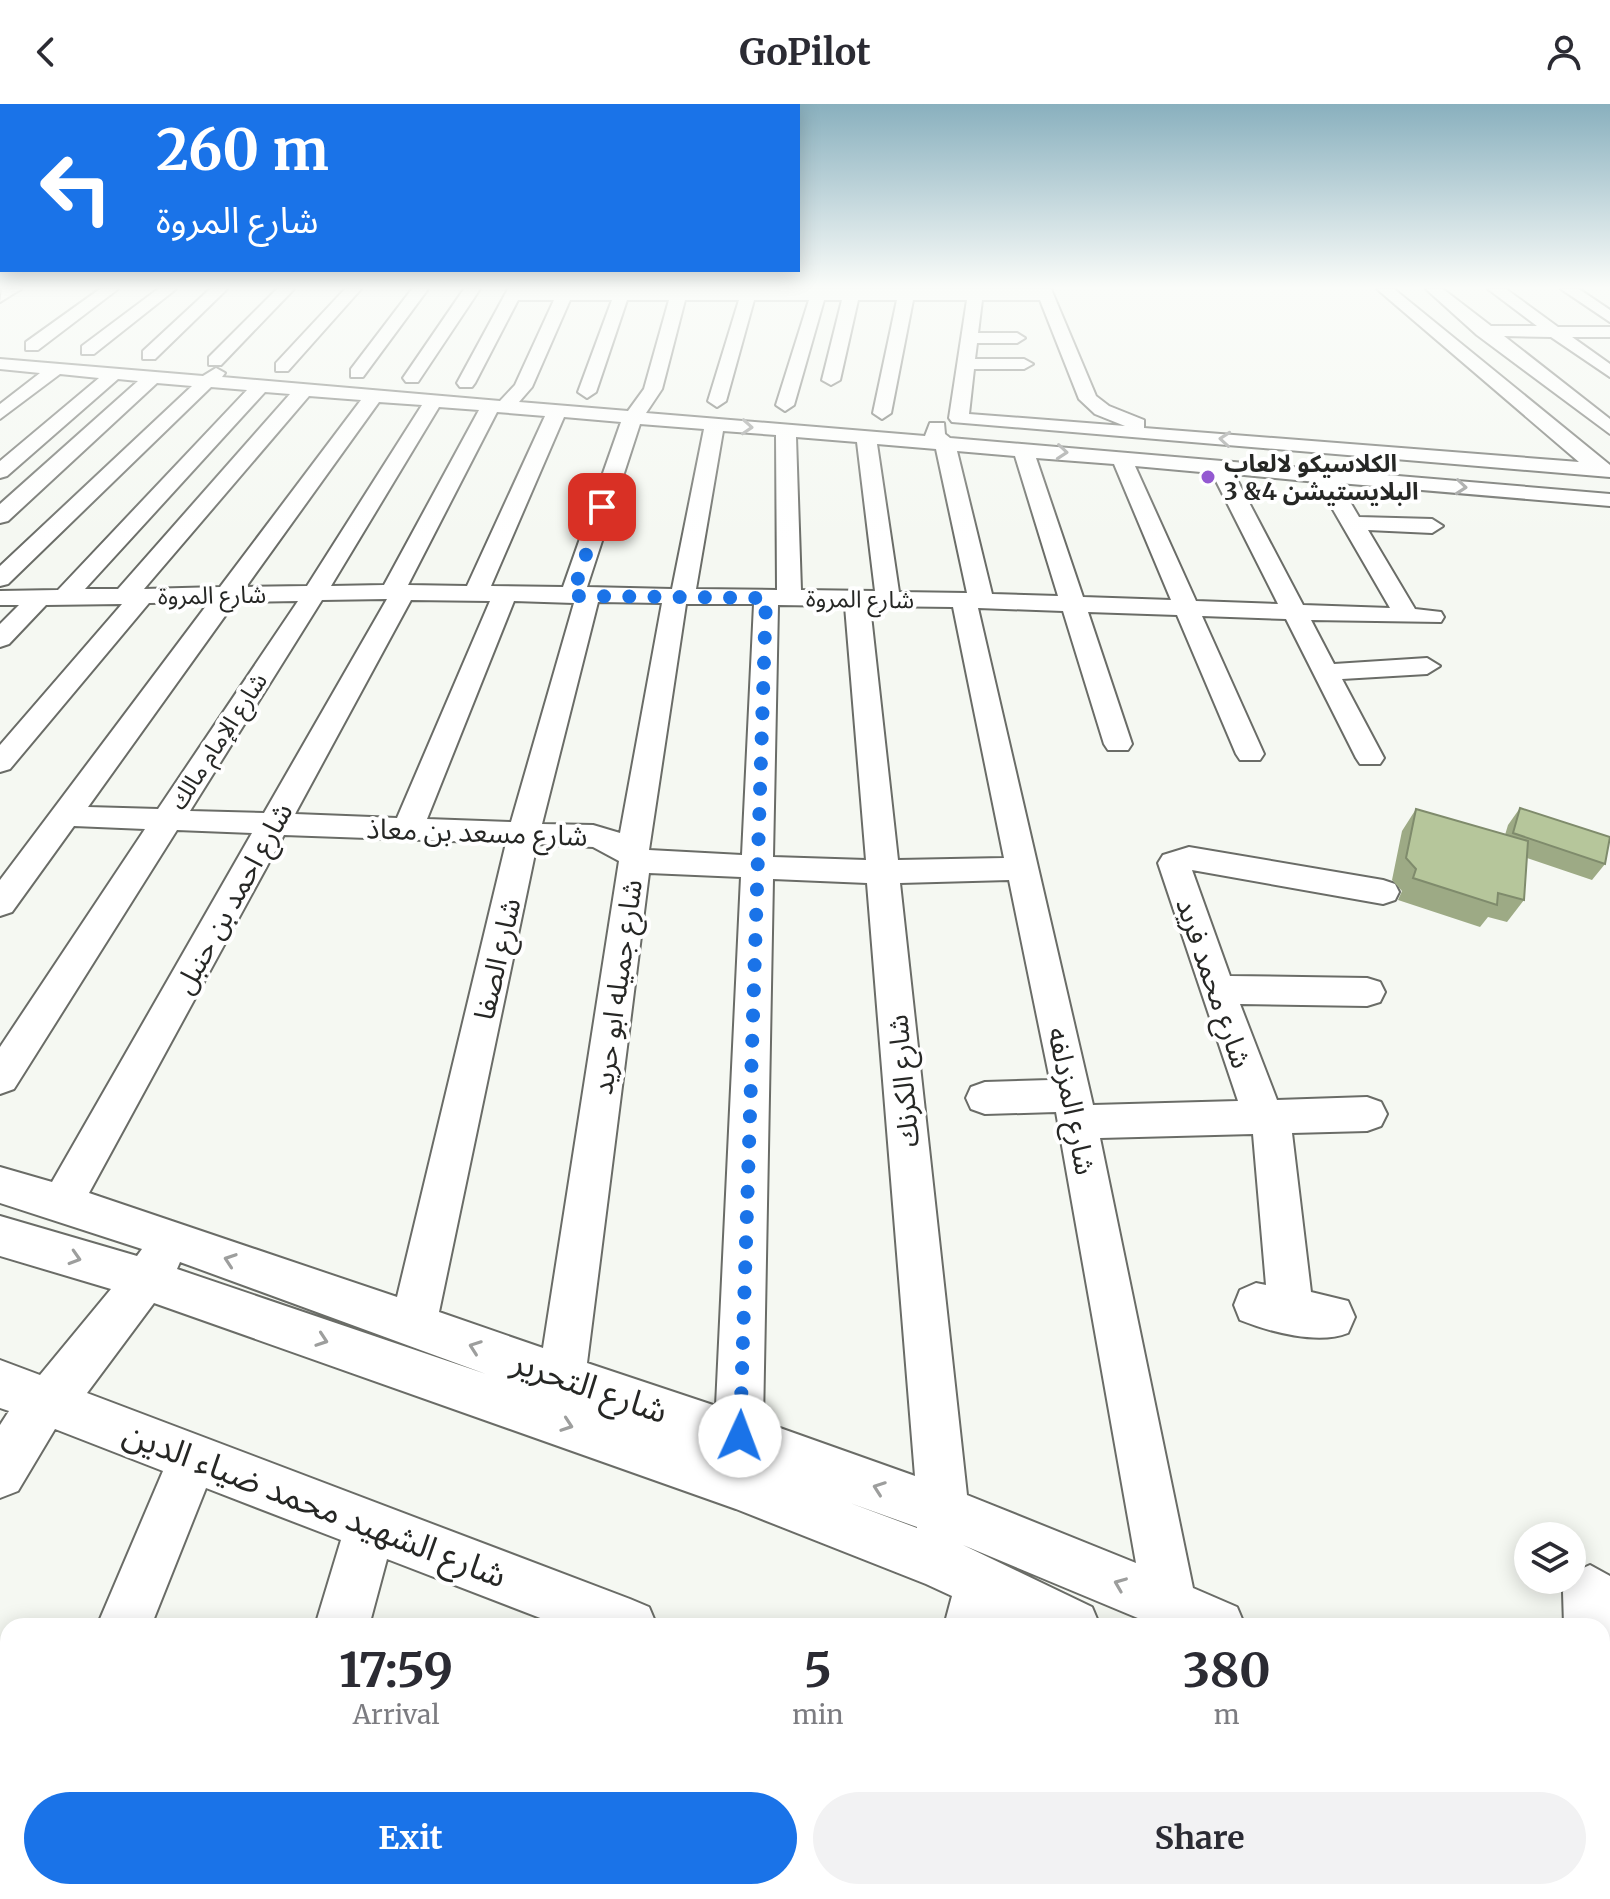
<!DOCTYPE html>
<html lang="en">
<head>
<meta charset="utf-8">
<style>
	body { margin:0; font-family:Merriweather,"Noto Sans Arabic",serif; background:#f2f2f3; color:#2b2b33; height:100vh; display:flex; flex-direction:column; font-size:30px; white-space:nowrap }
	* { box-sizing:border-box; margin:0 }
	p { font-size:26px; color:#7c7c81 }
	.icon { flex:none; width:44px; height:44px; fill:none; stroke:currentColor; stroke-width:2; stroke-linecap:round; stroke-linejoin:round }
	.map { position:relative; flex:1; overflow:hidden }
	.panel { position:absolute; left:0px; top:1514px; width:1610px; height:282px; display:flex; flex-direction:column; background:#fff; border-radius:24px 24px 0 0; box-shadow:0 4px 20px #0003 }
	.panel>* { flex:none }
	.hud { position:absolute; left:0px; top:0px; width:800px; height:168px; box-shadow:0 4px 20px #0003; background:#1a73e8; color:#fff; overflow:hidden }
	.fabs { position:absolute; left:1514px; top:1418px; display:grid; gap:16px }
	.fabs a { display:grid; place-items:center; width:72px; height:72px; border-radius:50%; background:#fff; box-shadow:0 4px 20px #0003; font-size:40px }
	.pin { position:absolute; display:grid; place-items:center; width:68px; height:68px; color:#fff; margin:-34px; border-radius:16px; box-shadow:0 4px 12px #0006 }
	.me { position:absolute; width:88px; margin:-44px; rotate:2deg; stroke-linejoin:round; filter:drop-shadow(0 0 6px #0008) }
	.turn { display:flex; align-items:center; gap:28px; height:168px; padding:0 24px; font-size:36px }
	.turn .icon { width:104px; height:104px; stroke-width:2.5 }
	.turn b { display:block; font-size:56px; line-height:68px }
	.eta { display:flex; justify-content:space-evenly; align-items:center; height:136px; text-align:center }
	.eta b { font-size:48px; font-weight:700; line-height:56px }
	.cta { display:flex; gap:16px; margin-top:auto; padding:16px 24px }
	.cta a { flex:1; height:92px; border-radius:48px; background:#1a73e8; color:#fff; font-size:32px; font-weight:700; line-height:92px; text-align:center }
	.cta a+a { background:#f2f2f3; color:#2b2b33 }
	header { display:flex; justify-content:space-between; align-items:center; height:104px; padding:0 24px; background:#fff; font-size:36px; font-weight:700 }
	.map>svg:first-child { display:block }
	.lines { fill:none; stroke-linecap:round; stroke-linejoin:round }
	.minor-casing { stroke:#6a6c67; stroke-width:4 }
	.minor { fill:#fff; fill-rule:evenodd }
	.wall { fill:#9daa85 }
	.building { fill:#b6c69b; stroke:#7f8b6c; stroke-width:2 }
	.oneway { stroke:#9d9e9d }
	.route { stroke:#1a73e8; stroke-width:14; stroke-dasharray:0 25.2 }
	.poi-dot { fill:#9459d1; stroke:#fff; stroke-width:3 }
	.labels { text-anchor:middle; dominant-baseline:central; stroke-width:8; stroke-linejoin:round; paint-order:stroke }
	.far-poi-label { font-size:24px; font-weight:bold; fill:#262725; stroke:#fff; text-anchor:start }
	.far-street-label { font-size:24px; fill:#262725; stroke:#fff }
	.street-label { font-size:28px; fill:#262725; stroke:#fff }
	.near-street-label { font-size:34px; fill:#262725; stroke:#fff }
</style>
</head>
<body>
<header><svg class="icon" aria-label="back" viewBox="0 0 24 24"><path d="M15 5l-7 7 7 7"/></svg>GoPilot<svg class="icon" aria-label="person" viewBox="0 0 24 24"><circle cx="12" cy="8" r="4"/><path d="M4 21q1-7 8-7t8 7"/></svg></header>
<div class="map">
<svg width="1610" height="1795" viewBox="0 0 1610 1795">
	<rect width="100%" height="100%" fill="#f5f8f2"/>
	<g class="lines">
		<defs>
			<path id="minor" d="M2,185H21L0,198Z
				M100,185H118L38,246H26V238Z
				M158,185H176L94,250H82V242Z
				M210,185H227L155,255H143V247Z
				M277,185H294L221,261H209V253Z
				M345,185H361L288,267H276V259Z
				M412,185H428L363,273H351V265Z
				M464,185H480L418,278H406L403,274Z
				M508,185H1051L1096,292L1109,302L1144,316V324L1579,358L1377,185H1394L1610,361V373L952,318L949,314L967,196H913L891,309L882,315L873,309L897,196H858L840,276L831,281L822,276L842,196H824L794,301L785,307L776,301L809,196H754L726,297L717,303L708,297L739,196H685L662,285L646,309L925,332L930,319H944L945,330L950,334L1610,390V402L1339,379L1359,413L1432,415L1443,422L1432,429L1368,426L1415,505L1441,508L1444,513L1441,518L1311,516L1334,560L1427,554L1440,562L1427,570L1342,575L1384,654L1380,660H1360L1356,654L1286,515L1202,512L1264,650L1260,656H1240L1236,650L1177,511L1088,508L1132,640L1128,646H1108L1104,640L1063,507L978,504L1093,1001L1238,997L1158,759L1163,751L1189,743L1383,776L1395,780L1399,788L1395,796L1383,800L1192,766L1230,872L1367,874L1380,878L1385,888L1380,898L1367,902L1240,900L1277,996L1367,993L1381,998L1387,1010L1381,1022L1367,1027L1292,1029L1311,1188L1348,1197L1355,1213L1348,1229C1318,1241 1270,1228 1240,1216L1234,1201L1240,1186L1256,1179L1266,1181L1253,1030L1100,1034L1193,1484L1237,1503L1245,1522H1157L963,1441L1092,1503L1100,1522H1014L1000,1515L998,1522H944L952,1492L926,1480L736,1405L154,1199L87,1289L630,1495L649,1503L657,1522H561L387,1455L369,1522H315L341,1436L206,1384L151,1522H97L163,1367L55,1325L18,1387L0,1394V1321L9,1307L0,1304V1256L40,1271L111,1185L0,1152V1112L137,1152L142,1145L0,1099V1063L52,1078L252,729L177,726L14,985L0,990V943L145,725L74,722L12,808L0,812V776L209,498L149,499L10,665L0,668V641L122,500L46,501L9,540L0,543V520L19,501H0V487L58,486L247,286L211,283L8,480L0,482V462L192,282L157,279L8,417L0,419V400L138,277L118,275L7,372L0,374V357L99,274L60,270L0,315V300L40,269L0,265V255L203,272L216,264L225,269L222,273L500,297L515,281L554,196H518L475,279L472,283H460L457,279ZM570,196H612L578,288L587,294L596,288L627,196H669L644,285L628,307L519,298L532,283ZM982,196H1040L1079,295L1095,310L1125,322L969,310L974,265H1024L1033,260L1024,255H975L977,239H1017L1025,234L1017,229H978ZM265,288L290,290L118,485H85ZM309,292L361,296L220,483L144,485ZM379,298L422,301L307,482L246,483ZM439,303L479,306L384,481L331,482ZM497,308L545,312L467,482L408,481ZM564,313L621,318L563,483L491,482ZM640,320L704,325L672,485L587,483ZM723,327L776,331L777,486L696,485ZM796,333L857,338L875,487L801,486ZM877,340L936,345L967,489L899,488ZM957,347L1015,352L1058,492L992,490ZM1036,354L1114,360L1171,496L1083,493ZM1135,362L1212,369L1278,500L1196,497ZM1234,370L1317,378L1390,504L1303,501ZM387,495L264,709L190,707L322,496ZM411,496L490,497L397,714L295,710ZM298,497L158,705L88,703L235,498ZM514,497L574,499L511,718L427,715ZM598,498L662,499L620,729L593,721L542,720ZM686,500H754L742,751L649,746ZM778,501L845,502L866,756L773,753ZM870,502L953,503L1004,754L898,756ZM284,731L506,739L397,1193L89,1089ZM537,740L593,743L619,757L543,1244L439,1208ZM649,769L741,773L716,1302L587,1259ZM773,775L867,779L915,1372L763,1318ZM1009,776L1050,976L985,978L971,983L966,994L971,1005L985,1010L1056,1008L1136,1459L967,1391L900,779ZM180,1158L486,1270L177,1165ZM850,1399L917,1423V1424Z
				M1426,185H1443L1491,222H1537L1488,185H1506L1558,223H1610V233H1572L1610,260V273L1551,233L1504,232L1610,315V330L1477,231Z
				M1561,185H1579L1610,206V218Z
				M1590,1461L1610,1472V1541L1602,1544V1522H1564L1563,1488L1568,1476H1572V1469Z
				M1602,1671L1610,1675V1735L1602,1731Z
				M1602,1745L1610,1749V1795H1579L1576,1788H1602Z
				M8,1760V1788H45L42,1795H0V1763Z
				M233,1788H295L293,1795H231Z
				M521,1788H583L582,1795H520Z
				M782,1788H844V1795H782Z
				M1042,1788H1104L1105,1795H1043Z
				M1166,1788H1239L1242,1795H1169Z"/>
		</defs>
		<use href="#minor" class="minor-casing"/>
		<use href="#minor" class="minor"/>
	</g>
	<path class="wall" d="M1520,704L1605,760L1592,776L1527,754L1524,796L1507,818L1488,813L1480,823L1398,796L1402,787L1392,776L1402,727L1416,705L1505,731L1508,721Z"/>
	<path class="building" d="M1520,704L1610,733L1605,760L1513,729Z
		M1416,705L1528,737L1524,796L1498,789L1497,801L1413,774L1416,765L1406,754Z"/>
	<defs><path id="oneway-chevron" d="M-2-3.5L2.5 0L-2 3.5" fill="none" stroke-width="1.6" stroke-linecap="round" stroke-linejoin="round" transform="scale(2)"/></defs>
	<g class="oneway">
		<use href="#oneway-chevron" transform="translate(747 323) rotate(4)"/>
		<use href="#oneway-chevron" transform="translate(1225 335) rotate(-175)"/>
		<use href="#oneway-chevron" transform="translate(1062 348) rotate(5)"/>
		<use href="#oneway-chevron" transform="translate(1461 383) rotate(5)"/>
		<use href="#oneway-chevron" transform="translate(75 1154) rotate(17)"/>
		<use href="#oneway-chevron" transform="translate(230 1156) rotate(-161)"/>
		<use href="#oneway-chevron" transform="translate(322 1236) rotate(19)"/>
		<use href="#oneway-chevron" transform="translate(475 1243) rotate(-160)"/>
		<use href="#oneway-chevron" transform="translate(567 1321) rotate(19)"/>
		<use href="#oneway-chevron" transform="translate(879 1384) rotate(-160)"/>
		<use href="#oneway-chevron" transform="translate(1120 1480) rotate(-158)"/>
	</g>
	<linearGradient id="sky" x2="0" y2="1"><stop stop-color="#89b0be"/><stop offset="0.42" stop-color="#fafcf9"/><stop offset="1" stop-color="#fafcf9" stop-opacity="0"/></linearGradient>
	<rect width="1610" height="436" fill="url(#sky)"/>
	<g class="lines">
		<path class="route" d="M602,403L572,492L766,494L740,1332"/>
	</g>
	<circle class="poi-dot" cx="1208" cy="373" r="8"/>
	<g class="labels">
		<g class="far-poi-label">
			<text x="1224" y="359">الكلاسيكو لالعاب<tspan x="1224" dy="28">البلايستيشن 4&amp; 3</tspan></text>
		</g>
		<g class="far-street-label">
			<text transform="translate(212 491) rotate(-1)">شارع المروة</text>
			<text transform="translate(860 495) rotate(1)">شارع المروة</text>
			<text transform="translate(218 637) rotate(-57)">شارع الإمام مالك</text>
		</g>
		<g class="street-label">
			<text transform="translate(477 728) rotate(2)">شارع مسعد بن معاذ</text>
			<text transform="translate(233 794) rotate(-61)">شارع احمد بن حنبل</text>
			<text transform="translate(497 855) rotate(-77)">شارع الصفا</text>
			<text transform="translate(1214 879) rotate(71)">شارع محمد فريد</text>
			<text transform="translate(617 883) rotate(-82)">شارع جميله ابو حريد</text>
			<text transform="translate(903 977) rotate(-95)">شارع الكرنك</text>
			<text transform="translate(1072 997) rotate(79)">شارع المزدلفه</text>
		</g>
		<g class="near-street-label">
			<text transform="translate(590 1282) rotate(19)">شارع التحرير</text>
			<text transform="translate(315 1400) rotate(21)">شارع الشهيد محمد ضياء الدين</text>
		</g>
	</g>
</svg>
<div class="fabs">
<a><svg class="icon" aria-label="layers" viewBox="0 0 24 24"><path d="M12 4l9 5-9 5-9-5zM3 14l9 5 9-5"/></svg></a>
</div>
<div class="pin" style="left:602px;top:403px;background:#d93025"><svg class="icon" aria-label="arrive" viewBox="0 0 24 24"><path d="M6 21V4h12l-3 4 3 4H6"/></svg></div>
<svg class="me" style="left:740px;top:1332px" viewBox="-20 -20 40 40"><circle r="19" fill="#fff"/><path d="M0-13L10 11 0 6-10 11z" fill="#1a73e8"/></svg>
<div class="hud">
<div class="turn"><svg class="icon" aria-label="left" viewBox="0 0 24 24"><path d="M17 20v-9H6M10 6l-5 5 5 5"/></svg><div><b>260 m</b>شارع المروة</div></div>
</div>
<section class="panel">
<div class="eta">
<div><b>17:59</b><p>Arrival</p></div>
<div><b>5</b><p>min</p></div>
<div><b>380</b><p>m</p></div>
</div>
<div class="cta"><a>Exit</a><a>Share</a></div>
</section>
</div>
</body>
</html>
